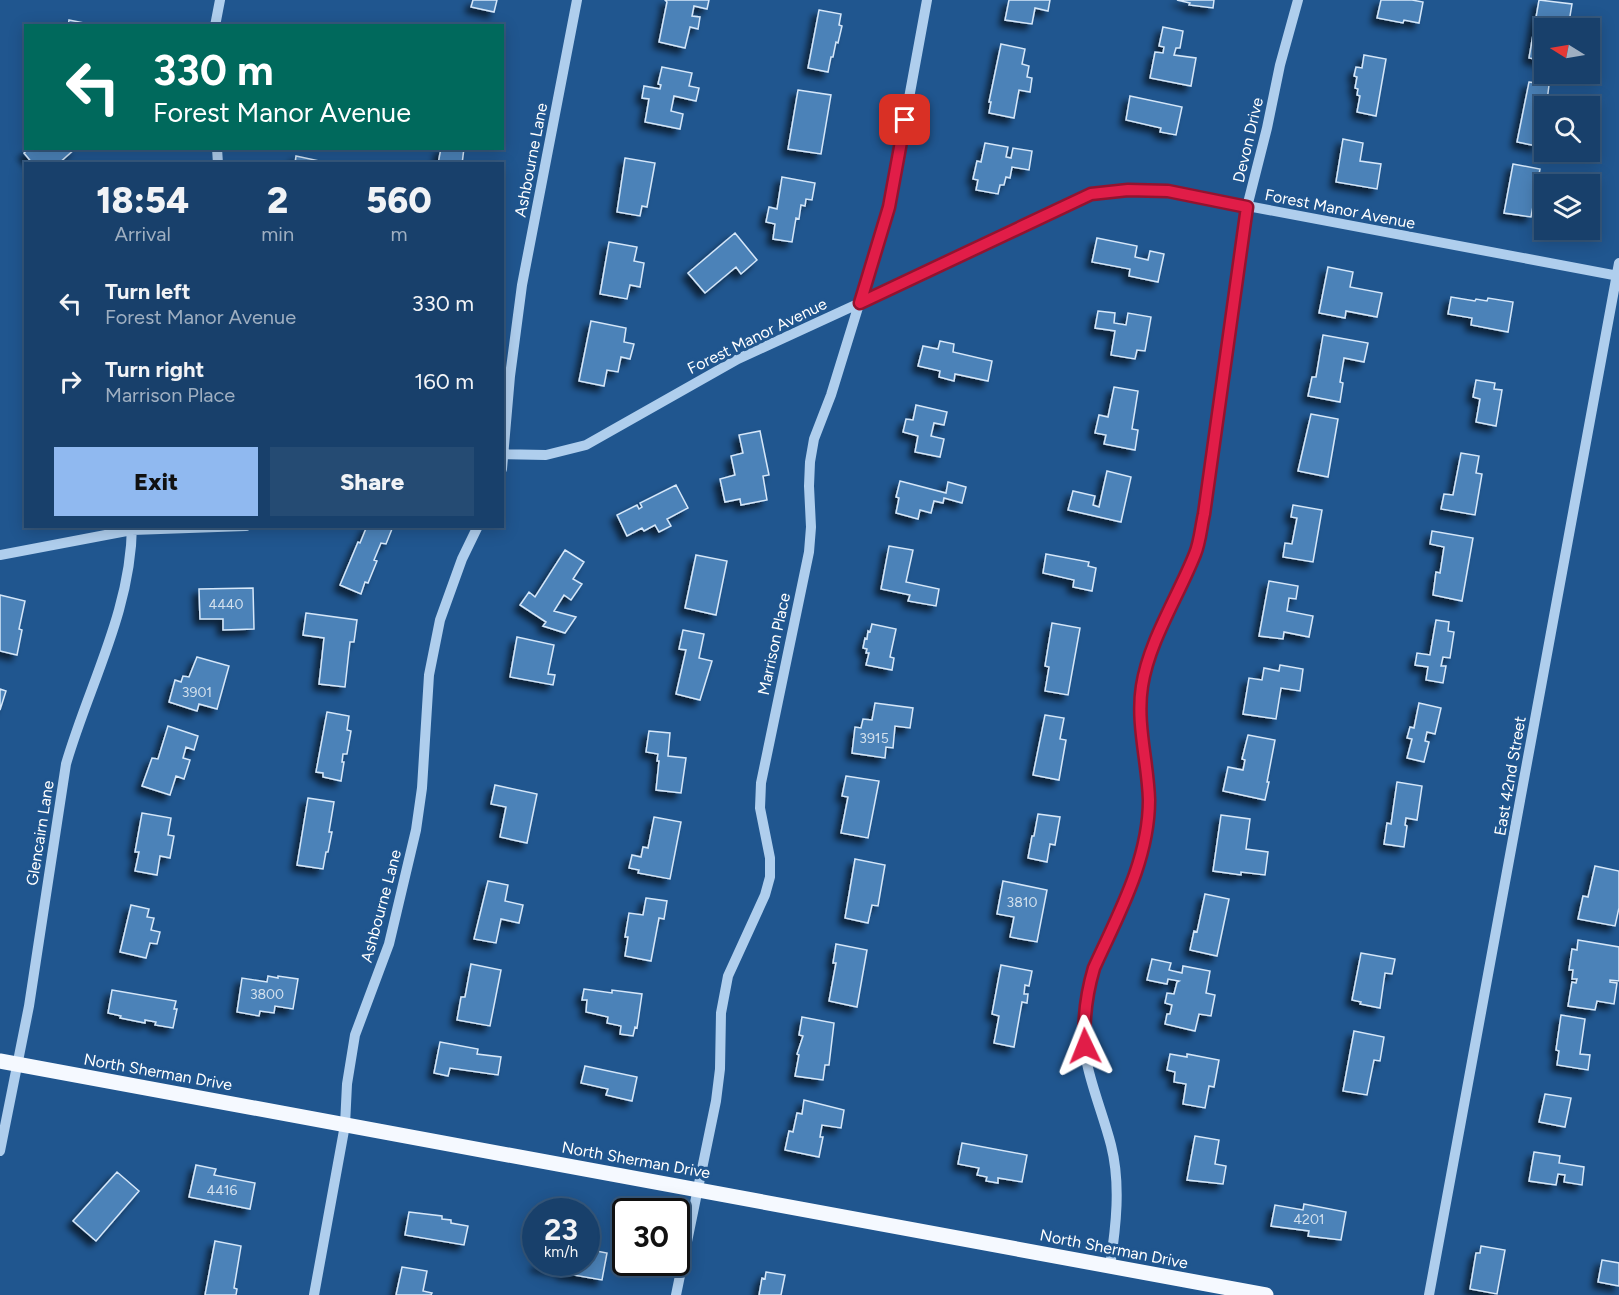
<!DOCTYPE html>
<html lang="en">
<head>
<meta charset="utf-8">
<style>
	body { margin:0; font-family:Figtree,sans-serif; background:#254b73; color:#f1f3f6; height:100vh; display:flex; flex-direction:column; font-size:22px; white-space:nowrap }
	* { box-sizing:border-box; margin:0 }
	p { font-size:20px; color:#9fafc1 }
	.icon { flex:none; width:33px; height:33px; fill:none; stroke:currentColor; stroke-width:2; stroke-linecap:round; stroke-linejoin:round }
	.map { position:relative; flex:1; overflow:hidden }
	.drawer { position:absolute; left:24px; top:162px; width:480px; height:366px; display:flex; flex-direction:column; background:#18406b; border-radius:0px; box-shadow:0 3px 15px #0003,0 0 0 2px #36597e }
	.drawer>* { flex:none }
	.hud { position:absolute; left:24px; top:24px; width:480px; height:126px; border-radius:0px; box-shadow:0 3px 15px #0003,0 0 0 2px #36597e; background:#00695c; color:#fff; overflow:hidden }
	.needle { width:39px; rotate:281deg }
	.fabs { position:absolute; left:1534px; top:18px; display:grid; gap:12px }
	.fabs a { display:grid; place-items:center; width:66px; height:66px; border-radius:0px; background:#18406b; box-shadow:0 3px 15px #0003,0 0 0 2px #36597e; font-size:30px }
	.speed { position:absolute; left:522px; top:1198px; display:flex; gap:12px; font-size:30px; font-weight:700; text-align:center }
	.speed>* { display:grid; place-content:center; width:78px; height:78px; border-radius:50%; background:#18406b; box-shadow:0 3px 15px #0003,0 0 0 2px #36597e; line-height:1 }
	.speed small { font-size:15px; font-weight:400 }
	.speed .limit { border:3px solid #111; border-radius:9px; background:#fff; color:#111 }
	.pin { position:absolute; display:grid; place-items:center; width:51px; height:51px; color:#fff; margin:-26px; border-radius:12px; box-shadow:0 3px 9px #0006 }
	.me { position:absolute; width:66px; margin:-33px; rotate:358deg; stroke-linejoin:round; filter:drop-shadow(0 0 4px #0008) }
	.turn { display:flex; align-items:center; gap:21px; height:126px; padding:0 30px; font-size:27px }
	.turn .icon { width:78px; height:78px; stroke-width:2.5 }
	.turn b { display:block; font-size:42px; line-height:51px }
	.eta { display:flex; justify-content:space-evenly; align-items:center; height:102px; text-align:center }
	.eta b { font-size:36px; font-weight:800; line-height:42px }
	.primary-button { display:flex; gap:12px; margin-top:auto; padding:12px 30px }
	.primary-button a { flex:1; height:69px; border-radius:0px; background:#90b9f0; color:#111; font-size:24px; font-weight:800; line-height:69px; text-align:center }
	.primary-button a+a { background:#254b73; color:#f1f3f6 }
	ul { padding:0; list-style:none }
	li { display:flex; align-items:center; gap:18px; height:78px; padding:0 30px }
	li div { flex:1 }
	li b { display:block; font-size:22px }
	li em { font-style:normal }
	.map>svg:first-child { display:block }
	.building { fill:#4c82b8; stroke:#d5e7f9; stroke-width:1.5; filter:url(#shadow) }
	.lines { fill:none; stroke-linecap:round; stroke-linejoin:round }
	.minor { stroke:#afceed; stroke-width:10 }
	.major { stroke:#f5f9ff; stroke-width:15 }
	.route-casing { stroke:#92132f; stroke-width:15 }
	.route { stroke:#e11d48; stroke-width:10 }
	.labels { text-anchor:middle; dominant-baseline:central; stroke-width:6; stroke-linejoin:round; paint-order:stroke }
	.number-label { font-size:14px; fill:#d2e0ed }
	.street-label { font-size:16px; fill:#fff; stroke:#20568f }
</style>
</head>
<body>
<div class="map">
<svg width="1619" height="1295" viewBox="0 0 1619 1295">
	<defs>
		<filter id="shadow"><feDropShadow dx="-5.5" dy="5.5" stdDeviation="3" flood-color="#0009"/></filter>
	</defs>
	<rect width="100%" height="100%" fill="#20568f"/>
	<path class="building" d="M473,0H497L494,12L471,7Z
		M665,0H709L707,9L694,6L692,16L700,17L698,29L690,27L685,48L659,42L667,2Z
		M1009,0H1050L1048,11L1035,8L1032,24L1005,20Z
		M1177,0H1214L1213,8L1189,5L1190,3Z
		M1381,0H1412L1423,2L1419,23L1404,20L1403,23L1377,18Z
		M1539,0L1572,4L1568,28H1545V61L1529,58Z
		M819,10L841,14L839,25L842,26L838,43L836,42L833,57H831L828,72L808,68Z
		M69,20L99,26H68Z
		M1163,27L1183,31L1180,48H1176L1174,55L1196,58L1191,86L1150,78L1155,52L1163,53L1164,47L1159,46Z
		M1001,44L1025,49L1022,64L1029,66L1027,77L1032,78L1030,92L1019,90L1014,118L989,113L991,102H989Z
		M1364,55L1386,59L1376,116L1357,112L1360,96L1357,95L1358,89L1355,88L1357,77L1354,76L1356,67L1362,68Z
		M662,67L692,73L689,86L699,88L696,101L674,96L671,111L683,114L680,129L645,122L649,99L642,98L644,86L660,89L661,85L658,84Z
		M1529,82L1549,85L1547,101L1550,102L1549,106H1545V119H1542L1537,146L1517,142Z
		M798,90L831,95L821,154L788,149Z
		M1130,96L1182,107L1176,135L1160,132L1161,128L1126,120Z
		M1343,139L1363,143L1360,161L1381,164L1377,189L1336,182Z
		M985,143L1008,147L1006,157L1011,158L1013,148L1032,151L1029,170L1012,167L1010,178L1006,177L1004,185H1000L998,194L976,190L978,180L973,179L977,161L981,162Z
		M30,148H76L58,164H33L24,153Z
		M441,148H464L462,164H438Z
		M296,156L329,163V164H295Z
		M625,158L655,163L647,207L642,206L640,216L617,212Z
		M1513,164L1540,169L1531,217L1504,213Z
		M782,177L815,183L812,200L806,199L805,206L801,205L799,219L796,218L792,242L773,239L775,224L766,222L769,207L777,209Z
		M735,233L757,260L741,274L736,267L705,293L688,273Z
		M1097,238L1137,246L1135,257L1148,260L1150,251L1164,254L1158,282L1129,276L1130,269L1092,262Z
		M609,242L637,247L634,261L644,263L640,287L630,285L627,299L600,294Z
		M1328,267L1353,272L1350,287L1382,293L1377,317L1346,311L1345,318L1319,313Z
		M1451,297L1475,301L1476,299L1487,301L1488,298L1513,302L1508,332L1471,325L1472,318L1448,314Z
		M1098,311L1115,313L1114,323L1126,325L1128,313L1151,317L1145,351L1137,350L1135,359L1111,355L1115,331L1095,328Z
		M591,321L626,328L624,342L634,344L630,359L621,357L618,372L607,370L604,386L579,381Z
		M1323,335L1368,343L1364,362L1344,358L1340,382L1343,383L1340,402L1308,396L1312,377H1316Z
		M940,341L954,344L953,352L992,361L988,381L955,374L954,381L939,377L940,371L918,366L923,346L938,349Z
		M1476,380L1495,383L1494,389L1502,390L1496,426L1476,422L1480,399L1473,397Z
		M1114,387L1138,391L1132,429L1138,430L1135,450L1104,444L1106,435L1095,433L1099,415L1108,417Z
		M916,405L947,412L944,425L934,423L931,436L944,439L940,457L915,452L918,436L903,432L906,419L913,420Z
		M1311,414L1338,419L1328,477L1298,471Z
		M760,431L769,475L763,476L767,500L741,505L740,499L725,502L720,479L735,475L731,456L743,453L739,435Z
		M1461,453L1479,456L1476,473L1482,474L1475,515L1441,509L1444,494L1453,495Z
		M1107,471L1131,477L1121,522L1068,510L1073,491L1095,496L1093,505L1099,507Z
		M900,481L946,493L948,482L966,487L962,503L944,498L943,503L934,501L931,513L920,510L918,519L896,513L899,498L896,497Z
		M676,485L688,508L667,519L671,526L659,532L655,525L644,531L642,528L627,536L617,515L637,505L639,509L642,507L640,503Z
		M1293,505L1322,510L1313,562L1283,557L1285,543L1292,544L1297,518L1291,517Z
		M367,526H385L392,529L386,544L381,543L374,560L377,561L368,583L365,582L361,594L340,585L358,542L360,543Z
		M1432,531L1473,538L1462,601L1433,595L1436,572L1440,573L1444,547L1430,544Z
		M889,546L913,550L906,582L939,589L936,606L908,601L910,595L881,589Z
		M565,550L584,562L573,579L582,584L571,600L564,595L554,611L576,617L565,633L543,626L546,622L520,605L529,592L535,597Z
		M1046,554L1089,562L1088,566L1096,568L1092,591L1073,587L1074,580L1043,573Z
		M696,555L727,561L716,615L685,608Z
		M1269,581L1298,586L1296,599L1289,598L1287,611L1313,616L1309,637L1284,632L1283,639L1259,636Z
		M253,588L254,629L223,630V619H200L199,589Z
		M0,595L25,601L19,629L22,630L17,655L0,651Z
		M306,613L357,620L354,642H350L345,687L319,684L324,638L303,635Z
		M1436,620L1449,622L1448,631L1454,632L1450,658L1443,657L1441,666H1446L1443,683L1426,680L1428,667L1415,665L1417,653L1430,655Z
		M1052,623L1080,628L1068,695L1045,691L1049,667L1045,666Z
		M872,624L896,629L890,657L894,658L892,670L866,665L869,653H866L867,649L863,648L865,638L867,639L868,631L870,632Z
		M683,630L704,634L699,658L712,661L700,700L676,694L686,650L679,649Z
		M517,637L554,645L548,674L555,675L553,685L510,677Z
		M197,657L229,666L217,709L199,704L197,711L169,702L175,680L181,682L183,676L189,677Z
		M1280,665L1303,669L1300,691L1281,688L1276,719L1243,714L1249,678L1262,680L1264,668L1279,671Z
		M0,689L6,691L0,710Z
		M875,703L913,708L910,728L895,726L893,748L886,747L885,758L852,753L855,727L861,728L863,719L872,720Z
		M1419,703L1441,708L1435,734L1427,732L1425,741L1429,742L1424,762L1407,758L1412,739L1407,738L1410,727L1414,728Z
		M327,712L349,716L347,730L351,731L347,754H343L342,762H344L341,781L323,777V773L316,772Z
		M1045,715L1064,718L1060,739L1066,740L1059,780L1033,775Z
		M168,726L198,736L194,750L186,747L183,758L190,760L184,779L176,776L170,795L142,786L152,758L158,759Z
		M649,731L670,733L668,756L686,758L681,793L656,790L659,761H657L658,754L646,752Z
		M1248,735L1275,740L1267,782H1269L1265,800L1223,791L1228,767L1243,770L1245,760L1242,759Z
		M846,776L879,781L868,838L841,833L848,797L842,796Z
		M1397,782L1422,786L1417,820L1406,818L1405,825L1407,826L1404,847L1384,844L1387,823L1391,824Z
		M495,785L537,794L527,843L500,837L506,807L491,804Z
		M308,798L334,802L329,832H332L328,852H326L323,869L297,865Z
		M142,813L171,818L168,835L174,836L170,858L160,856L157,875L135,871L139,852H135Z
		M1038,814L1060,817L1055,845L1050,844L1047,862L1028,858L1032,836H1034Z
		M1221,815L1250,819L1246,849L1268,852L1265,875L1241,872V875L1213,871Z
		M654,817L681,822L670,879L638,873L639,870L629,868L632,855L641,857L643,847L648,848Z
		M855,859L885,865L878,906L872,905L868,923L845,918Z
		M1595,866L1619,871V908L1615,926L1578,919L1583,896L1588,897Z
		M488,881L508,885L505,901L523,905L519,923L501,919L496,943L474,939Z
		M1003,881L1047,890L1037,942L1010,937L1014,917L997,914Z
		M1205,894L1229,899L1217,956L1190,950L1194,931L1197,932Z
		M646,898L667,901L664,919L659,918L651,961L625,956L628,937H625L629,913L643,915Z
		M131,905L149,909L147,917L154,918L151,930L160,932L157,944L150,943L146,958L120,952Z
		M1578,940L1619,947V981L1610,980V982L1617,983L1614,1004L1597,1001L1595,1010L1568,1006L1572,982L1576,983L1577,979H1572L1573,970H1569L1572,949L1577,950Z
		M836,944L867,950L857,1007L829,1001L836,963H833Z
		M1361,953L1395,959L1392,974L1385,973L1380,1008L1360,1004L1361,1002L1352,1000Z
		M1152,959L1171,963L1169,970L1182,973L1183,966L1210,971L1206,993L1215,995L1211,1016L1199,1014L1195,1031L1165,1024L1167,1014H1170L1172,1005L1165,1003L1167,993L1174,994L1177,982L1179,981L1168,979L1167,984L1147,980Z
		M471,964L501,970L490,1026L457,1020L461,997H465Z
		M1001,965L1032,971L1029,986L1025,985L1024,994H1028L1027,1003L1022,1002L1014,1047L994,1043L999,1016L992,1014Z
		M268,976L278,978V976L298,979L293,1009L275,1006L274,1013L260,1011L259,1016L237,1012L242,978L267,982Z
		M584,989L612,993V990L642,994L637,1028L635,1027L633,1036L620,1034L621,1026L607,1023L608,1017L586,1012L587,1000H582Z
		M112,990L176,1001L174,1009H177L173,1028L155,1025L156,1022L145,1020V1023L120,1018L121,1016L108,1013Z
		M1561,1015L1585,1019L1580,1054L1590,1055L1588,1070L1557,1065L1559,1051L1556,1050Z
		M802,1017L834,1023L829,1065H825L823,1080L795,1076L799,1055L797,1054L803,1036L799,1035Z
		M1354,1031L1384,1037L1380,1061L1374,1060L1367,1095L1343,1091Z
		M440,1042L478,1049L477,1054L501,1057L498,1075L450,1068L448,1076L434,1073Z
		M1170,1054L1187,1057V1054L1219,1060L1214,1087L1209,1086L1205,1108L1183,1104L1186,1084L1174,1082L1175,1072L1167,1070Z
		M585,1066L637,1077L632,1101L606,1095L608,1089L581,1083Z
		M1545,1094L1571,1098L1565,1127L1539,1122Z
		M804,1100L844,1110L841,1128L822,1125L820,1137H823L819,1157L785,1150L789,1131L793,1132L797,1113L802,1114Z
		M1195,1136L1219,1140L1215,1164L1226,1166L1223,1184L1187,1180Z
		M962,1143L1027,1155L1022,1182L998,1178V1183L986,1181L987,1177L977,1175L979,1168L958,1164Z
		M1534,1152L1560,1156L1559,1163L1584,1167L1582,1185L1564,1182L1565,1175L1558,1174L1556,1185L1529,1181Z
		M196,1165L216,1169L214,1175L255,1183L250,1209L189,1197Z
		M117,1172L139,1191L96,1241L73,1221Z
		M1304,1204L1346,1212L1341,1240L1308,1236L1309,1231L1271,1226L1275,1205L1303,1210Z
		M409,1212L442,1216V1219L451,1220V1223L468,1226L464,1245L405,1235Z
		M215,1241L241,1246L234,1288L237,1289L236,1295H205Z
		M1481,1246L1505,1250L1497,1294L1470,1289L1476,1253H1480Z
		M586,1249L607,1253L602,1280L562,1273L563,1270L536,1266L537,1263H586Z
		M1602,1260L1619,1263V1286L1598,1282Z
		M402,1267L427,1271L423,1291L432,1293L431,1295H396Z
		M766,1272L785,1275L781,1295H759L762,1278L765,1279Z"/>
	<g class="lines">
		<path class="minor" d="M215,26L220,0
			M217,148L218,164
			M502,454L546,455L586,445L738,359L973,251L1091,194L1128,190L1168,191L1619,276
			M502,469L510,376L522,285L577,0
			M0,555L132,530L246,526
			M0,1151L29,1006L66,764C89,685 131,611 132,526
			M1110,1266C1116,1227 1121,1184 1111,1145C1100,1102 1079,1061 1084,1017C1090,958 1126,911 1142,855C1159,797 1132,741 1143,684C1151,638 1178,597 1195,554C1200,542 1201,527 1204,514L1247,207L1267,128L1280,65L1298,0
			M314,1295L345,1125L347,1084L355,1035L389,944L416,830L422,788L429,675L440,620L462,559L478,526
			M676,1295L716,1101L720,1069L721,1013L728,976L765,895L770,877V858L760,808L761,783L809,552L811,527L809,486L810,462L814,439L831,395L889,207L927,0
			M1429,1295L1619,263"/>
		<path class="major" d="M0,1061L1266,1295"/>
	</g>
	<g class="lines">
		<defs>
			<path id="route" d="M905,120L889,207L860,303L1091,194L1128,190L1168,191L1247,207L1204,514C1201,527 1200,542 1195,554C1178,597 1149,641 1142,686C1136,724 1148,762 1149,800C1149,860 1118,915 1094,968C1086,995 1083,1019 1085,1046"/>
		</defs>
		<use href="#route" class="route-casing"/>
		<use href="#route" class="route"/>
	</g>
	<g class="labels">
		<g class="number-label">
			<text x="226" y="604">4440</text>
			<text x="197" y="692">3901</text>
			<text x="874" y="738">3915</text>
			<text x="1022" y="902">3810</text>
			<text x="267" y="994">3800</text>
			<text x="222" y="1190">4416</text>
			<text x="1309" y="1219">4201</text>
		</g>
		<g class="street-label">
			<text transform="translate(1248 140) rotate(-77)">Devon Drive</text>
			<text transform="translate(531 160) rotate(-79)">Ashbourne Lane</text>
			<text transform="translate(1340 209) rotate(11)">Forest Manor Avenue</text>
			<text transform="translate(757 336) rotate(-26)">Forest Manor Avenue</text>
			<text transform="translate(774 644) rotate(-78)">Marrison Place</text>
			<text transform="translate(1510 776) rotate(-80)">East 42nd Street</text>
			<text transform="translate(40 833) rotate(-81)">Glencairn Lane</text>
			<text transform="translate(381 906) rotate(-75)">Ashbourne Lane</text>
			<text transform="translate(158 1072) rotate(10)">North Sherman Drive</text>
			<text transform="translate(636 1160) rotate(10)">North Sherman Drive</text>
			<text transform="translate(1114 1249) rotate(11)">North Sherman Drive</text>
		</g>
	</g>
</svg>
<div class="fabs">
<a><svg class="needle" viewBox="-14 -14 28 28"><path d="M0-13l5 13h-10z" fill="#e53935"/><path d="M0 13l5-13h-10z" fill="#9fafc1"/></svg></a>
<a><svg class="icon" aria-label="search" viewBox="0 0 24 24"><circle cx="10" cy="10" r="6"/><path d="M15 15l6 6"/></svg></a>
<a><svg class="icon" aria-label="layers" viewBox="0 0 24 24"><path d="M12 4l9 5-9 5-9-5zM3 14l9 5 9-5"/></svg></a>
</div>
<div class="speed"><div>23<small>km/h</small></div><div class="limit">30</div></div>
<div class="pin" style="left:905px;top:120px;background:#d93025"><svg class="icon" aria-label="arrive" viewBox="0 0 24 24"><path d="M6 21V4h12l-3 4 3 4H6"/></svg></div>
<svg class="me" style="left:1085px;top:1046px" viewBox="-20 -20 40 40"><path d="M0-17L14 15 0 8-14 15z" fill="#e11d48" stroke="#fff" stroke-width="4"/></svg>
<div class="hud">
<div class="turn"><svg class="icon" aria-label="left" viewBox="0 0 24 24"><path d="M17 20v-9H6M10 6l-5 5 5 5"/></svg><div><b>330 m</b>Forest Manor Avenue</div></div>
</div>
<section class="drawer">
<div class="eta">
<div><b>18:54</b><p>Arrival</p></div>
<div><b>2</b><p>min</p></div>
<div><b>560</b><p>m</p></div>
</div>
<ul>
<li><svg class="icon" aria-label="left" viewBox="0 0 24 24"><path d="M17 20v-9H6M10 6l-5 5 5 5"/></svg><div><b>Turn left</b><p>Forest Manor Avenue</p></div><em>330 m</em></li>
<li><svg class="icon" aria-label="right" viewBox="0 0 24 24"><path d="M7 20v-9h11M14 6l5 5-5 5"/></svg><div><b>Turn right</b><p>Marrison Place</p></div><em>160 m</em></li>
</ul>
<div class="primary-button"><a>Exit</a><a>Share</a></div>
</section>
</div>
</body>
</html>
